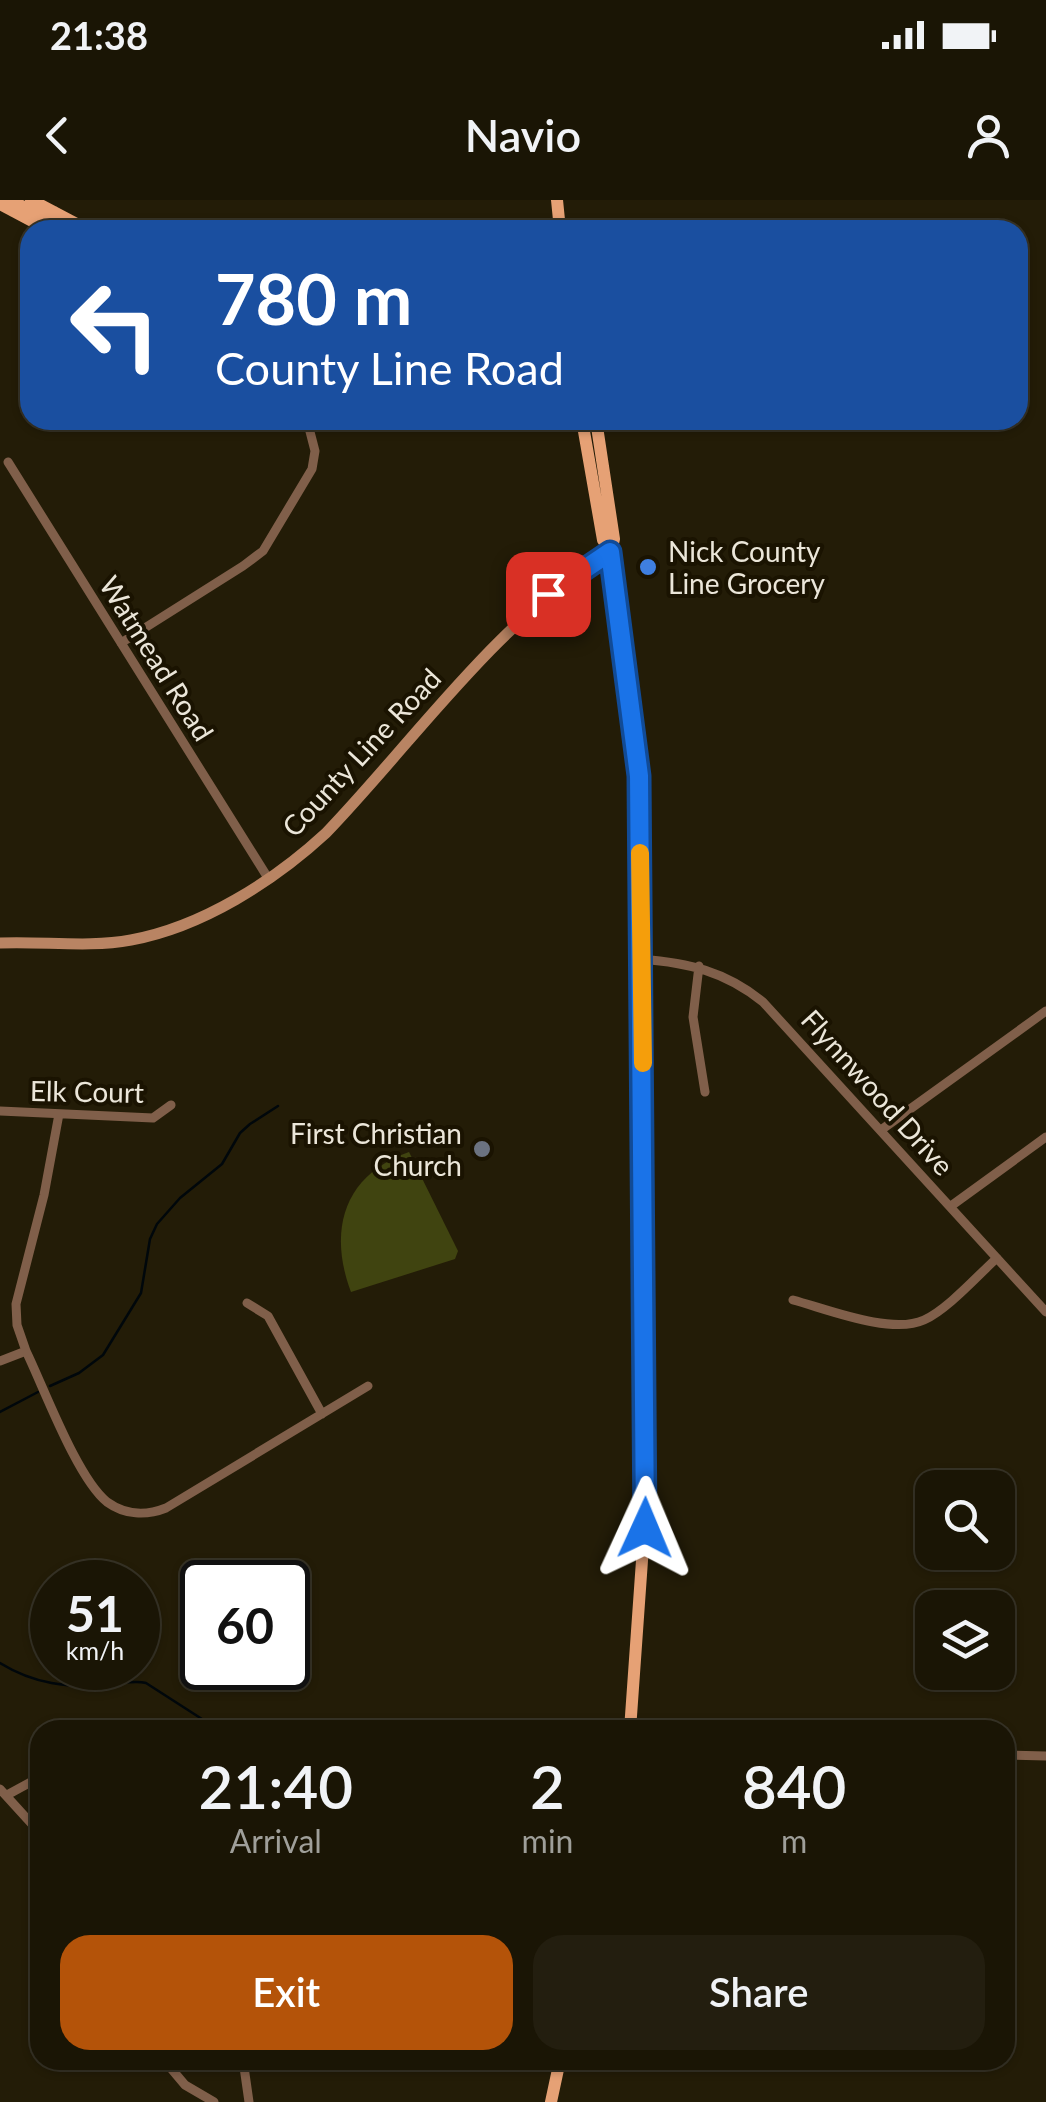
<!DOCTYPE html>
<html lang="en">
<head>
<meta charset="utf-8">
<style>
	body { margin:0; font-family:Lato,sans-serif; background:#231e0f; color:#f1f3f6; height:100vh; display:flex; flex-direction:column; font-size:38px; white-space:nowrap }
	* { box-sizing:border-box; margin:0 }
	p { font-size:32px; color:#9f9f9a }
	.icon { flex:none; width:55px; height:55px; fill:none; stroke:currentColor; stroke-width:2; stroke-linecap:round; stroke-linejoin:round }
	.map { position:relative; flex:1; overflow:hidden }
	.panel { position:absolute; left:30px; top:1520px; width:985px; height:350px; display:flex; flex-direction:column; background:#1a1505; border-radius:30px; box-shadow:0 2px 8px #0004,0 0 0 2px #383427 }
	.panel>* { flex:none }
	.banner { position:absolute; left:20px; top:20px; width:1008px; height:210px; border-radius:30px; box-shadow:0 2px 8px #0004,0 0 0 2px #383427; background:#1a4fa0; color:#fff; overflow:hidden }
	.fabs { position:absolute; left:915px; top:1270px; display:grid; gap:20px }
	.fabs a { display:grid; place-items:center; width:100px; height:100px; border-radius:20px; background:#1a1505; box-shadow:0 2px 8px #0004,0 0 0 2px #383427; font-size:50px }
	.speed { position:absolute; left:30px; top:1360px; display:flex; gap:20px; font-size:50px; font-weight:700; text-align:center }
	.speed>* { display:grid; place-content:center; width:130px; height:130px; border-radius:50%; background:#1a1505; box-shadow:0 2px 8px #0004,0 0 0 2px #383427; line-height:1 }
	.speed small { font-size:25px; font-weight:400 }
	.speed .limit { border:5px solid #111; border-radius:15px; background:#fff; color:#111 }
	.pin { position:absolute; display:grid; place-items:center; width:85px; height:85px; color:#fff; margin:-42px; border-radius:20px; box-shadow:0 5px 15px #0006 }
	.me { position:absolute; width:110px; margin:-55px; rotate:1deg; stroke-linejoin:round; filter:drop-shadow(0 0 8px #0008) }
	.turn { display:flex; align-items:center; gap:35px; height:210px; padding:0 30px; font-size:45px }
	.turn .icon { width:130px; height:130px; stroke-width:2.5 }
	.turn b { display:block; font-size:70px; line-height:85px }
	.eta { display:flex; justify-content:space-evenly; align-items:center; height:170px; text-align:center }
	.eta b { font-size:60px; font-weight:600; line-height:70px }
	.action { display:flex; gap:20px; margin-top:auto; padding:20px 30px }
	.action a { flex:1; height:115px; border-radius:30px; background:#b45309; color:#fff; font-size:40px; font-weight:600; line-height:115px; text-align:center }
	.action a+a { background:#231e0f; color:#f1f3f6 }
	.status { display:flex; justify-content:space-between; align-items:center; height:70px; padding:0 50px; background:#1a1505; direction:ltr }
	.status svg { height:28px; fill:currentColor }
	header { display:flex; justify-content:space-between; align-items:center; height:130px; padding:0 30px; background:#1a1505; font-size:45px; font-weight:600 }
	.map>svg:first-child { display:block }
	.green { fill:#404410 }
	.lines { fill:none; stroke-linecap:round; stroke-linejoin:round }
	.stream { stroke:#00070b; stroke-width:2.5 }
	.street { stroke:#805f4a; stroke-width:9 }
	.secondary { stroke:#b98463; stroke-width:11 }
	.primary { stroke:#e6a175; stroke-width:12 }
	.route-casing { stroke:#114b97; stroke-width:25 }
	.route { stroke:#1a73e8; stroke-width:18 }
	.slow { stroke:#f59e0b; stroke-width:18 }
	.shop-dot { fill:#3f7fe0; stroke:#1a1301; stroke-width:4 }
	.worship-dot { fill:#6b7280; stroke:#1a1301; stroke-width:4 }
	.labels { text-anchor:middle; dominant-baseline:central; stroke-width:8; stroke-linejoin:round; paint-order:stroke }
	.poi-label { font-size:28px; fill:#ebe6d9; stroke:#1a1301; text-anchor:start }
	.street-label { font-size:28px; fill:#ebe6d9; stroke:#1a1301 }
</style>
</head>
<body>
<div class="status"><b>21:38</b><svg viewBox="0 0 49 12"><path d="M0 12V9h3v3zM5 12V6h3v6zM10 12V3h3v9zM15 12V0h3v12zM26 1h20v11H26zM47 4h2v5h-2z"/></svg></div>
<header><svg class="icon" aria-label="back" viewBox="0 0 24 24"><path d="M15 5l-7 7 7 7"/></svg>Navio<svg class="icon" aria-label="person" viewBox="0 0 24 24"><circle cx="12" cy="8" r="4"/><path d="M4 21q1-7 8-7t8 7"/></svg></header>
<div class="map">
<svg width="1046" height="1902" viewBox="0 0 1046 1902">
	<rect width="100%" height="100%" fill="#231c07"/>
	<path class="green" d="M409,952L458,1051L455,1059L351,1092C328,1031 343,975 409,952Z"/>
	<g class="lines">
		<path class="stream" d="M50,1186L79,1173L103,1155L141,1093L150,1039L157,1024L180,998L222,964L240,933L250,924L278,906
			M0,1212L38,1192
			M0,1463C34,1484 68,1488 107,1485C121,1484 133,1480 146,1483L219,1530"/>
		<path class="street" d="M8,262L268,678
			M121,443L243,366L263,351L312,269L315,251L307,220
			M641,759C688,763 725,771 763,802L1046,1112
			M699,766L693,817L705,892
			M0,911L153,918L171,905
			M881,930L1046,811
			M951,1006L1046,937
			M793,1100C827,1109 891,1135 924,1120C948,1109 977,1076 997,1058
			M247,1103L268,1116L322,1214
			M26,1151L17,1125L16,1104L44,995L59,914
			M0,1161L26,1151C44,1188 77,1278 107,1302C125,1315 146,1316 166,1308L368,1186
			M1005,1555L1046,1556
			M0,1589L40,1633
			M7,1595L40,1577
			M164,1860L185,1885L214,1902
			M243,1860L249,1902"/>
		<path class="secondary" d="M0,743C43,741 89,748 131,740C202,727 274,681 326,633C418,537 495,422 611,352"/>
		<path class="primary" d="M9,0L43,16L54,12
			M31,0L88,30
			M557,0L560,30
			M0,4L49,30
			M582,220L603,340L611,352
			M596,220L614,339L611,352L635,535L639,602L646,1304L630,1530
			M551,1902L560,1860"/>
	</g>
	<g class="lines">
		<defs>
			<path id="route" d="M548,394L610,352L639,576L645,1328"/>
		</defs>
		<use href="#route" class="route-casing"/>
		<use href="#route" class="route"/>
		<path class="slow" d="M640,653L643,863"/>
	</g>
	<circle class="shop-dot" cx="648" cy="367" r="10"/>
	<circle class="worship-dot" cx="482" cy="949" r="10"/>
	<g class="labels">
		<g class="poi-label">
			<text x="668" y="351">Nick County<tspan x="668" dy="32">Line Grocery</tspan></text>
			<text x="462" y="933" text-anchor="end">First Christian<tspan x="462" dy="32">Church</tspan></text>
		</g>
		<g class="street-label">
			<text transform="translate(157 458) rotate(58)">Watmead Road</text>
			<text transform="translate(361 552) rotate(-47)">County Line Road</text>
			<text transform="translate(87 891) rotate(1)">Elk Court</text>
			<text transform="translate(878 892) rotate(48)">Flynnwood Drive</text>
		</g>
	</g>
</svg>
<div class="fabs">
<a><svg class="icon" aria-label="search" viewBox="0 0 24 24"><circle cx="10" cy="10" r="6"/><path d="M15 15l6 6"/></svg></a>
<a><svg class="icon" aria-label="layers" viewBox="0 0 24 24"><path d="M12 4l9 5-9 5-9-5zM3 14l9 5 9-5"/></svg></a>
</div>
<div class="speed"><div>51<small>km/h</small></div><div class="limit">60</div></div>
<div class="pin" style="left:548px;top:394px;background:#d93025"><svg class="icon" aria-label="arrive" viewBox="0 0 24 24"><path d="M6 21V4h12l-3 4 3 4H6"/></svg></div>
<svg class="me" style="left:645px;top:1328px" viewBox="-20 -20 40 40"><path d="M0-17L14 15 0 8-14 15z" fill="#1a73e8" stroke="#fff" stroke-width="4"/></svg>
<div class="banner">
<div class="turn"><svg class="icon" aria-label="left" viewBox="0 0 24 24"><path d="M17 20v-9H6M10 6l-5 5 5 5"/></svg><div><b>780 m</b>County Line Road</div></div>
</div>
<section class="panel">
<div class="eta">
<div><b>21:40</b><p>Arrival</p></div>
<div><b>2</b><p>min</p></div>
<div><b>840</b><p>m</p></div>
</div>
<div class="action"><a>Exit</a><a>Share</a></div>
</section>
</div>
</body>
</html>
